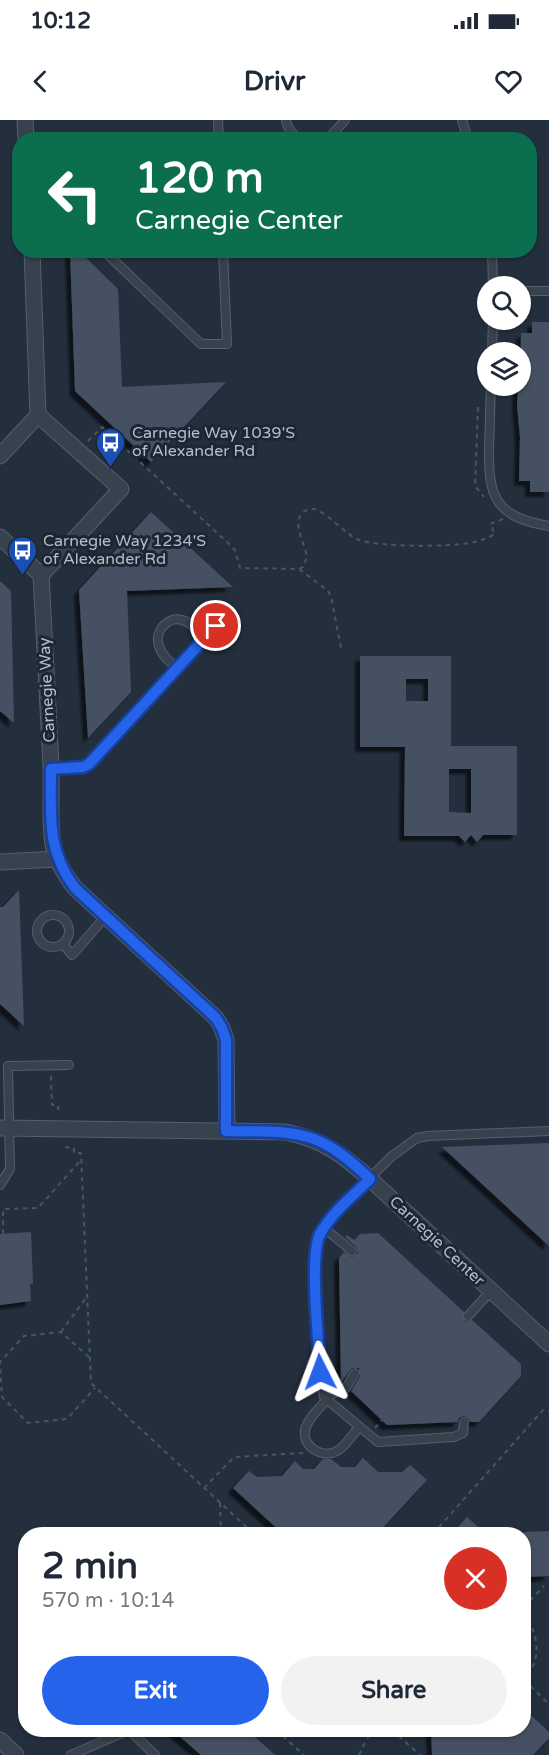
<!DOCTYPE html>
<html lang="en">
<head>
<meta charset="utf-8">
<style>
	body { margin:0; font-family:"Varela Round",sans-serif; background:#f2f2f3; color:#1f2937; height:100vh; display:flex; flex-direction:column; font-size:22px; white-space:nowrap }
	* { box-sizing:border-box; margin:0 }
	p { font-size:20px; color:#747a83 }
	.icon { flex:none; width:33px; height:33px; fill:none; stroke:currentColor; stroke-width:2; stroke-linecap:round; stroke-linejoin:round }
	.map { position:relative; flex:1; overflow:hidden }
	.details { position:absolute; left:18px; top:1407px; width:513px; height:210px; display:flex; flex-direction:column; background:#fff; border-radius:24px; box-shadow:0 2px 4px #0004 }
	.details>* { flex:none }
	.top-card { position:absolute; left:12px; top:12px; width:525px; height:126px; border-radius:24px; box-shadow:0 2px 4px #0004; background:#0b6e4f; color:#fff; overflow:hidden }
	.tools { position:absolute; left:477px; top:156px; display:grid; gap:12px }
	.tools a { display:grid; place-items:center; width:54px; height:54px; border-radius:50%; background:#fff; box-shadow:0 2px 4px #0004; font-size:30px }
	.pin { position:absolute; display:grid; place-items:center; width:51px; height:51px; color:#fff; margin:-26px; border:3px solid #fff; border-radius:50%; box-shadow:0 2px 6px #0007 }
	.me { position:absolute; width:66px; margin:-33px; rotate:357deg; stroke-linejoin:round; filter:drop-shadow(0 0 4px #0008) }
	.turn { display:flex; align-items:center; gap:21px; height:126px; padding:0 24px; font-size:27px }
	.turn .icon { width:78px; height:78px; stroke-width:2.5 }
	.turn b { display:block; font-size:42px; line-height:51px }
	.round { display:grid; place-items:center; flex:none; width:63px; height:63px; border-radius:32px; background:#f2f2f3 }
	.head { display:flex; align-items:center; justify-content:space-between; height:102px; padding:0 24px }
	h1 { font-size:36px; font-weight:700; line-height:45px }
	.button { display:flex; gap:12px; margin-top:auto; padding:12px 24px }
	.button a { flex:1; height:69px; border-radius:36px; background:#2563eb; color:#fff; font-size:24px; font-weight:700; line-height:69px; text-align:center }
	.button a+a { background:#f2f2f3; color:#1f2937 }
	.status { display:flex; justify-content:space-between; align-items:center; height:42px; padding:0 30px; background:#fff; direction:ltr }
	.status svg { height:16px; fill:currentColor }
	header { display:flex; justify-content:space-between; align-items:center; height:78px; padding:0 24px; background:#fff; font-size:27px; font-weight:700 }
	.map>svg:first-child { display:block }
	.building { fill:#455162; fill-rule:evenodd; filter:url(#shadow) }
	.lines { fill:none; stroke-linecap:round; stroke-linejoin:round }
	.service-casing { stroke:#565f6c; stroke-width:10 }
	.minor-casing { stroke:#565f6c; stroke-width:17 }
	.path { stroke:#44595c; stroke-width:2; stroke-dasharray:4.5 4.5; stroke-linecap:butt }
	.service { stroke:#38414e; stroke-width:8 }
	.minor { stroke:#38414e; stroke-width:15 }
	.route-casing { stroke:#184099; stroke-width:15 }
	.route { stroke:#2563eb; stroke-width:10 }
	.labels { text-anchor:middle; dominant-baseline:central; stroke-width:6; stroke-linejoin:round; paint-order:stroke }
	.poi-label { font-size:16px; fill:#b4bcc9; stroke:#1d2633; text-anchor:start }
	.street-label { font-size:16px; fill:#b4bcc9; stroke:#1d2633 }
</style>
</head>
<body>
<div class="status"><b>10:12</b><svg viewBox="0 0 49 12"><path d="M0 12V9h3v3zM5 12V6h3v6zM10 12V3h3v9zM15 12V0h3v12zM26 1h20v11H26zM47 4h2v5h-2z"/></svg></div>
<header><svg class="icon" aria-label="back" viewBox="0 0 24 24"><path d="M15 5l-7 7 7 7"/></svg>Drivr<svg class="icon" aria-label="heart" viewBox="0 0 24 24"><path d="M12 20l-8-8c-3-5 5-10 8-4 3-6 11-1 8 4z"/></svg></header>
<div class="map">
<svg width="549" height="1635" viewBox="0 0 549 1635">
	<defs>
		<filter id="shadow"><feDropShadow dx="-5" dy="5" stdDeviation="1.5" flood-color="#0009"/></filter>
	</defs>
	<rect width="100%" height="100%" fill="#242f3e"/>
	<path class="building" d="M70,130H78L118,169L122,267L226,262L151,342L75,271Z
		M532,202H549V372H530V361H519L520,317L517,285L518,268L520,266L521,213H532Z
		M151,392L233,467L127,471L131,572L88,618L79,470Z
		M0,461L11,471L14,603L0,591Z
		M360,536H451V626H517V715H483L477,722L471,715L465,722L459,716H404L405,627H360ZM406,559H428V581H406ZM449,649H471V693L449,692Z
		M19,770L24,906L0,884V787H3Z
		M549,1023V1126L442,1027Z
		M31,1112L33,1164H30L31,1181L0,1185V1114Z
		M378,1113L464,1192V1200L467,1202L472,1200L521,1244V1256L479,1302H470L468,1298L464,1296L459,1298L458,1302L387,1305L351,1271L360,1256L359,1248H352L341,1262L339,1138L344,1132L352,1137L358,1133L356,1127L345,1117L347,1115L354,1120L360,1114Z
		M363,1338L378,1352H402L410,1345L427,1360L377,1414H283L233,1368L249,1351L257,1357L282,1356L295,1341L303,1349H314L323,1339H331L341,1347H355Z
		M467,1397L486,1414H451Z
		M549,1411V1456L524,1457V1412Z
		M524,1589L549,1612V1618L533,1635H432L431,1610H524Z
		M172,1610H247L275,1635H201Z"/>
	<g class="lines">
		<defs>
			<path id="service" d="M218,0L219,20
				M286,0C288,10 292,15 302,20
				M462,0L468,20
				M324,20L331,16L345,0
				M103,130L201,224H227L223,130
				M492,130L493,166
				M520,171H549
				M492,232L493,200
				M491,266C490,286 490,306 489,326C488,377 495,397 549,406
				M177,548C170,542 162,536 159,526C154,512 167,496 182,500C191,502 199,511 206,516
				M51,649L83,647L89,644L216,506
				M37 811a16 16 0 1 1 32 0a16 16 0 1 1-32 0Z
				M63,824L72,835L106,796
				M0,1065L10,1049L8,946L69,945
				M324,1108L352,1131
				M468,1196L491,1171
				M324,1277L346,1268L355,1253
				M327,1279C320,1288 307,1299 305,1310C302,1327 323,1339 337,1331C345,1327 353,1314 359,1307
				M464,1302L463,1313L454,1317L378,1322L324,1277L320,1253L315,1136L319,1116L333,1094L392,1036L417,1018L428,1016L549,1011
				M71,1635L129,1610L155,1635"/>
			<path id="minor" d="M25,0L26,20
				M38,295L121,369L41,455
				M0,336L38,295L32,130
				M0,417L41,455
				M41,455C44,518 48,582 51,646C52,672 49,698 53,724C56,741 65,755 75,768L216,898L222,908L226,920L227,1011
				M0,742L57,739
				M0,1008L286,1012C323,1020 342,1034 370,1059L549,1224
				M0,1620L16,1635"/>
		</defs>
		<use href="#service" class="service-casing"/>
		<use href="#minor" class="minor-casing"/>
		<path class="path" d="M478,287L475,366L484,377
			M88,321L102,307L227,422L235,430L240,448L299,449L327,470L331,476L341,528
			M299,449L303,447L307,437C305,423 287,395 310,389C322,386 345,415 359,420C378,427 448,427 469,423C478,422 486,419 495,414L490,404L503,399
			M51,956L52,985H58V989H63
			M65,1027L74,1028V1033H81L91,1263L254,1414
			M3,1114V1089L38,1088L81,1040
			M61,1212L86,1178
			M89,1237L61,1212L24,1216L0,1242L2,1277L28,1303L67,1299L95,1268
			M375,1308L382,1300
			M204,1368L234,1337L304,1333
			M220,1383L221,1414
			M433,1414L543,1290L549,1291
			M524,1487L544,1466
			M524,1492C537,1512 544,1540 524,1558
			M524,1560L549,1584
			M276,1610L304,1635
			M392,1610L420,1635
			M359,1635L366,1620L375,1610"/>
		<use href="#service" class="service"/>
		<use href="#minor" class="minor"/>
	</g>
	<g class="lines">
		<defs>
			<path id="route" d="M216,506L89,644L83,647L51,649C51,694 46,730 75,768L216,898L222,908L226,920V1011C259,1012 295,1008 325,1024C342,1033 356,1046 370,1059C353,1076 332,1092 320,1114C309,1135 319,1224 320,1252"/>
		</defs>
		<use href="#route" class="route-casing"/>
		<use href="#route" class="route"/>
	</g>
	<defs>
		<symbol id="bus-pin" viewBox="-11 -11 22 30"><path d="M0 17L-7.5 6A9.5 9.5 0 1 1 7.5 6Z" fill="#1a4fb4" stroke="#1d2633"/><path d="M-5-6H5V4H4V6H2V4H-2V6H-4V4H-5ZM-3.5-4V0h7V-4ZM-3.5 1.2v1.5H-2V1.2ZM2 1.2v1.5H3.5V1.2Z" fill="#fff"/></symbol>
	</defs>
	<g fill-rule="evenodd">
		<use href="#bus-pin" x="94" y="306" width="33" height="45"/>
		<use href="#bus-pin" x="6" y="414" width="33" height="45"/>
	</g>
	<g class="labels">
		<g class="poi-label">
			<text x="132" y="313">Carnegie Way 1039'S<tspan x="132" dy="18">of Alexander Rd</tspan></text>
			<text x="43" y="421">Carnegie Way 1234'S<tspan x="43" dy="18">of Alexander Rd</tspan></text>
		</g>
		<g class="street-label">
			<text transform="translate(47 570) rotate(-93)">Carnegie Way</text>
			<text transform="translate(437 1121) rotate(43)">Carnegie Center</text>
		</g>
	</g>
</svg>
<div class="tools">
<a><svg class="icon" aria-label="search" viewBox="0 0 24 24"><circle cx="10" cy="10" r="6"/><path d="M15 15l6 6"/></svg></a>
<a><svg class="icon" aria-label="layers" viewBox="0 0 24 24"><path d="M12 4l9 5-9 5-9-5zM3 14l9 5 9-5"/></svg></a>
</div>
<div class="pin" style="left:216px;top:506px;background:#d93025"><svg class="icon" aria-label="arrive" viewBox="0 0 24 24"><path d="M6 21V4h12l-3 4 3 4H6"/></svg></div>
<svg class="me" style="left:320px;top:1252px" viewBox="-20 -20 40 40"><path d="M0-17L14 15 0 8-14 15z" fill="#2563eb" stroke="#fff" stroke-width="4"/></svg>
<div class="top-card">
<div class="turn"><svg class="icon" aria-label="left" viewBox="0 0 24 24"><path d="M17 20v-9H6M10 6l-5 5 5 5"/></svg><div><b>120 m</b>Carnegie Center</div></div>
</div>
<section class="details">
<div class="head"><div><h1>2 min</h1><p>570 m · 10:14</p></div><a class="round" style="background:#d93025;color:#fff"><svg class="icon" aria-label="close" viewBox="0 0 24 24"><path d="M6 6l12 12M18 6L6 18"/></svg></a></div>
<div class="button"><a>Exit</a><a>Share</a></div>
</section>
</div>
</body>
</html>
